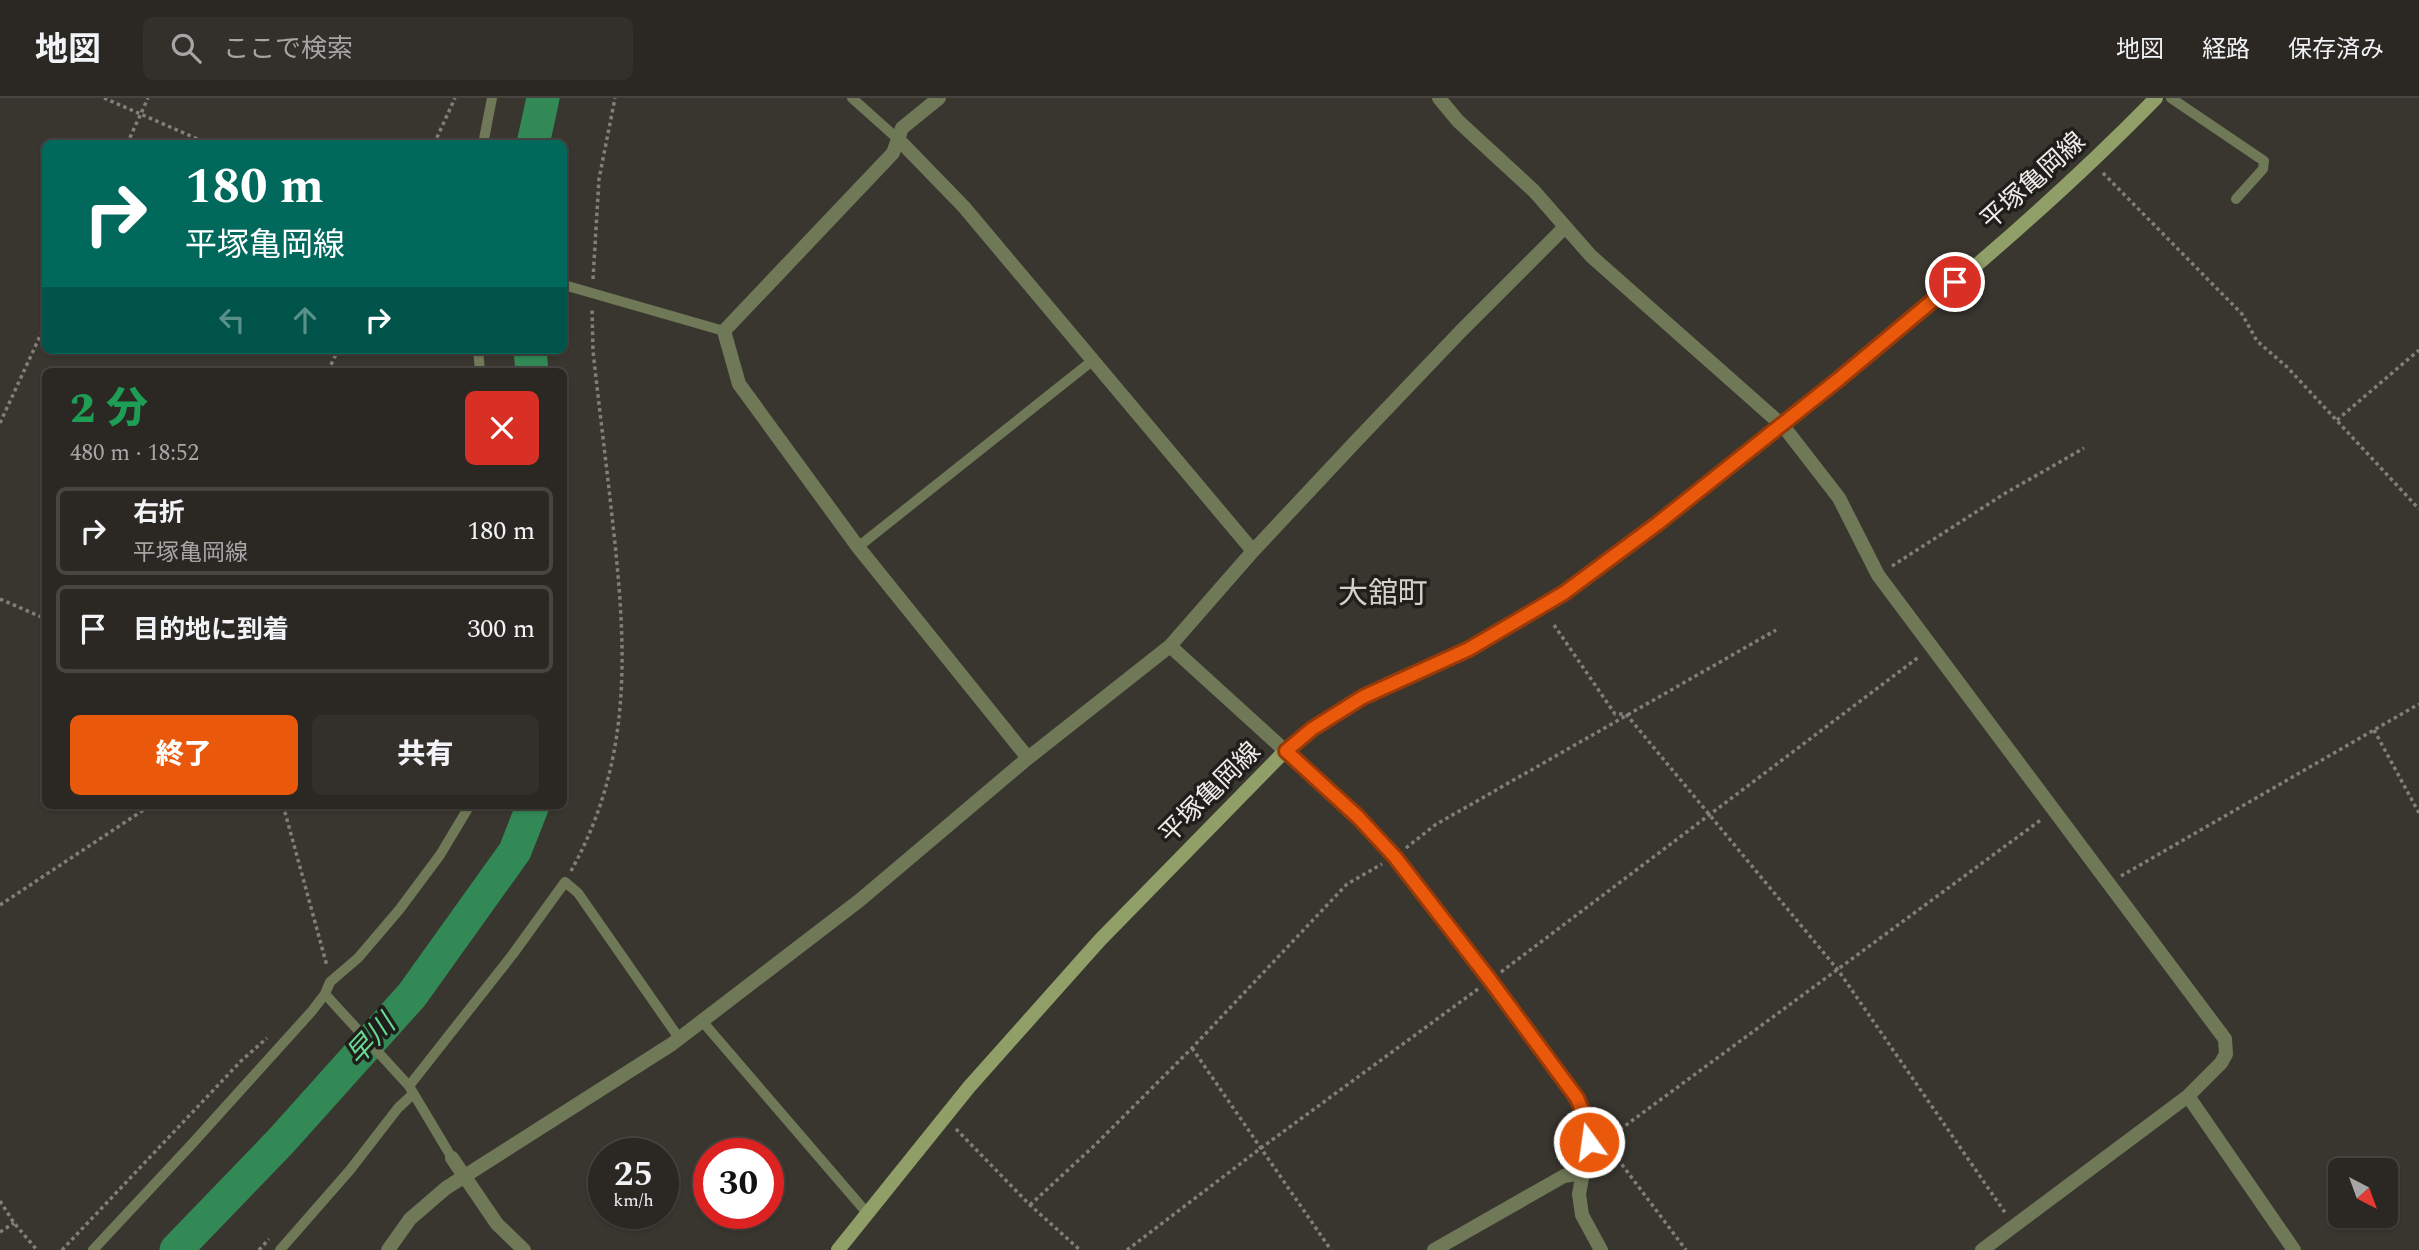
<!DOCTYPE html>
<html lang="ja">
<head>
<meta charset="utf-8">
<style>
	body { margin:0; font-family:Spectral,"Noto Sans JP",serif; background:#33302b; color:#f1f3f6; height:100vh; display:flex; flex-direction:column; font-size:26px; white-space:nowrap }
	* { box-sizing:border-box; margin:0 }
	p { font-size:23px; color:#a6a6a6 }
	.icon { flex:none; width:38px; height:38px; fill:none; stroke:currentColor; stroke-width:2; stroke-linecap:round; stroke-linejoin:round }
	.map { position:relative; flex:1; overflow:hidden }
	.panel { position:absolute; left:42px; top:270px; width:525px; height:441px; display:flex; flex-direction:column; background:#2b2823; border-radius:10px; box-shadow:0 2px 5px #0004,0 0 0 2px #474441 }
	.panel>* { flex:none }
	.hud { position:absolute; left:42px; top:42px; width:525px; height:214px; border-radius:10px; box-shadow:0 2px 5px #0004,0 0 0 2px #474441; background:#00695c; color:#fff; overflow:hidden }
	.needle { width:46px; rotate:139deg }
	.controls { position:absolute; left:2328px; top:1060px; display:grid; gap:14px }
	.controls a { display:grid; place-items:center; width:70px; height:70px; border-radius:10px; background:#2b2823; box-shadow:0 2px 5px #0004,0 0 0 2px #474441; font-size:35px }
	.speed { position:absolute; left:588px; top:1040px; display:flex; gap:14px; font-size:35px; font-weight:700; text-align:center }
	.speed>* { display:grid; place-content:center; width:91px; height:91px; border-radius:50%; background:#2b2823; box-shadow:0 2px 5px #0004,0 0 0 2px #474441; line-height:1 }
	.speed small { font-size:18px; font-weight:400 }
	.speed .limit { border:10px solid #d22; background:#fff; color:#111 }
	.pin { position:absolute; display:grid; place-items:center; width:60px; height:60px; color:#fff; margin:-30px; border:4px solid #fff; border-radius:50%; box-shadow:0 2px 7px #0007 }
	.me { position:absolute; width:77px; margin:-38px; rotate:346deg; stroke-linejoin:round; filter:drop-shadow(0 0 5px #0008) }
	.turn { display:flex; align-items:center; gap:24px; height:147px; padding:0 28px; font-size:32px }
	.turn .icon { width:91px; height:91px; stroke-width:2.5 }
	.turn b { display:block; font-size:49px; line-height:60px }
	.lanes { display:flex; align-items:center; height:66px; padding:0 28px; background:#0003; justify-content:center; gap:35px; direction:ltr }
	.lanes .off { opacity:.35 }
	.round { display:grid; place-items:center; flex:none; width:74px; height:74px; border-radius:10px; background:#33302b }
	.summary { display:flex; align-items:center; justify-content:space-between; height:119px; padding:0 28px }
	h1 { font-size:42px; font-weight:800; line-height:52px; color:#1e9e55 }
	.action { display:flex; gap:14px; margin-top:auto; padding:14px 28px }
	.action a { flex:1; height:80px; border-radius:10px; background:#ea580c; color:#fff; font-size:28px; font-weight:800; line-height:80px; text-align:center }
	.action a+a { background:#33302b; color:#f1f3f6 }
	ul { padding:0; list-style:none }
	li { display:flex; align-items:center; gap:21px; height:88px; margin:0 14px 10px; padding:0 14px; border:4px solid #474441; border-radius:10px }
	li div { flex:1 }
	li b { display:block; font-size:26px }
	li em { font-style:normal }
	header { display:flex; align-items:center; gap:42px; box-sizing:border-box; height:98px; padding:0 35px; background:#2b2823; border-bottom:2px solid #474441 }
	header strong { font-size:33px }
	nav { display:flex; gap:38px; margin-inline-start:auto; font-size:24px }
	.search { width:490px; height:63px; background:#33302b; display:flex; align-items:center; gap:18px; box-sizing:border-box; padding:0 24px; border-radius:10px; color:#a6a6a6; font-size:26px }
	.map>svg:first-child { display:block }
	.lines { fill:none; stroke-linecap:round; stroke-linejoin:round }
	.river { stroke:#328955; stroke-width:33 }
	.path { stroke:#817f79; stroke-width:3.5; stroke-dasharray:3.5 3.5; stroke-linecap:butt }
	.lane { stroke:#707957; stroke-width:10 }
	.street { stroke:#707957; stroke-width:14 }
	.secondary { stroke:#909f67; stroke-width:14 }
	.route-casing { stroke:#983908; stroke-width:18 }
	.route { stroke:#ea580c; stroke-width:12 }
	.labels { text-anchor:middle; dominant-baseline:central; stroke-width:7; stroke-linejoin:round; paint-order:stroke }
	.street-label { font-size:26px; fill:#eeece8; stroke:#1f1e1b }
	.water-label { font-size:28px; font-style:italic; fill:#68da93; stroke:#1f1e1b }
	.quarter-label { font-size:30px; fill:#d5d1c9; stroke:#1f1e1b }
</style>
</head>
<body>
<header>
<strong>地図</strong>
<div class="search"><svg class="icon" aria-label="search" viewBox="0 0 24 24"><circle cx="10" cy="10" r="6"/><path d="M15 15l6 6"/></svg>ここで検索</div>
<nav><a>地図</a><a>経路</a><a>保存済み</a></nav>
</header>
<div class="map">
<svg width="2419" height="1152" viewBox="0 0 2419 1152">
	<rect width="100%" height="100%" fill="#39362f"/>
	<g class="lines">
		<path class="river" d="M533,46L543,0
			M530,252L532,273
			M176,1152L281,1043L412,897L515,753L533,707"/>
		<path class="path" d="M104,0L209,46
			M127,46L148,0
			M434,46L455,0
			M2103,75L2242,216L2257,243L2287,269L2419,411
			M593,181L599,81L615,0
			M328,273L338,252
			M2337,322L2419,252
			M0,325L46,225
			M1892,468L2004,396L2084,350
			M0,501L46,521
			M1554,527L1615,616H1626L1838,872L2006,1116
			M2374,632L2419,715
			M283,707L327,868
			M1406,750L1435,727L1776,532
			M571,773C635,658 626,544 612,418C606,363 599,308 593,253L592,210
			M2121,778L2419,606
			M0,807L151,707
			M1501,874L1920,558
			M1192,950L1331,1152
			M956,1031L1030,1107L1080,1152
			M1603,1044L2042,721
			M1605,1044L1686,1152
			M0,1103L14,1125L37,1152
			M1030,1107L1095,1047L1192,950L1347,786L1382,766
			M0,1134L14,1125
			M62,1152L241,963L267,940
			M259,1152L269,1141
			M1127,1152L1261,1050L1478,891"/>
		<path class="lane" d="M852,0L899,42
			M2171,0L2264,63L2263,71L2236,101
			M483,46L492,0
			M564,187L724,233
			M478,252L480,273
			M858,449L1092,263
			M325,896L409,988L452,1060
			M702,923L867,1115
			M409,988L513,856L565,784L578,795L679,940
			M93,1152L191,1047L312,913L325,896L330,884L358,860L399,812L440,757L470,707
			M280,1152L350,1072L398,1010L413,996"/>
		<path class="street" d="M939,0L902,30L893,55L724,233L739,286L858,449L1028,660
			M1439,0L1458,23L1534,93L1591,158L1784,329L1839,400L1878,477L2225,941L2226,956L2221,965L2188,998L1982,1152
			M899,42L964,109L1253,453
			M1170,548L1358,719L1395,759L1490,882L1577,1000L1586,1022L1589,1044L1579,1096L1582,1117L1601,1152
			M2188,998L2294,1152
			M452,1060L497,1126L524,1152
			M388,1152L410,1121L446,1090L672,946L860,802L1028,660L1170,548L1253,453L1357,342L1460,234L1565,129
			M1434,1152L1564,1078L1582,1075"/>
		<path class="secondary" d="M838,1152L969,989L1100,842L1285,653C1310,633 1335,615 1362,599C1395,580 1432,568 1467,552C1500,536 1531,516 1562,496C1636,447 1705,388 1775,332C1907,227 2038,121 2156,0"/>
	</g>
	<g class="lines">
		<defs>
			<path id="route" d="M1589,1044L1586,1022L1577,1000L1490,882L1395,759L1358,719L1286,653L1312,631L1363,599L1469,551L1564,495L1657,426L1839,281L1955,184"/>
		</defs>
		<use href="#route" class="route-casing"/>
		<use href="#route" class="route"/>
	</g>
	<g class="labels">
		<g class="street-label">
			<text transform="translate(2033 83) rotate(-42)">平塚亀岡線</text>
			<text transform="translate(1210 695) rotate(-45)">平塚亀岡線</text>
		</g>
		<g class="water-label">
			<text transform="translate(371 942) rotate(-47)">早川</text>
		</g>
		<g class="quarter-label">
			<text x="1383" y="496">大舘町</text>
		</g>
	</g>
</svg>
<div class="controls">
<a><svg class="needle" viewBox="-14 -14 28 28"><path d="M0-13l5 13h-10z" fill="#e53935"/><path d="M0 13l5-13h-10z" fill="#a6a6a6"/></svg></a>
</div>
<div class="speed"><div>25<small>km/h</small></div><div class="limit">30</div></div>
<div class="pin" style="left:1955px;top:184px;background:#d93025"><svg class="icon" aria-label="arrive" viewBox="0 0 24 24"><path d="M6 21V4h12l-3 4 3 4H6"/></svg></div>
<svg class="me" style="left:1589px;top:1044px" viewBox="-20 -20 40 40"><circle r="17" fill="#ea580c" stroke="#fff" stroke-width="3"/><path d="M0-11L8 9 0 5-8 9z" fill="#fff"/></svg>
<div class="hud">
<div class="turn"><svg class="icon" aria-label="right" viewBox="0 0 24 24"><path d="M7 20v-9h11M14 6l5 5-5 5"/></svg><div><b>180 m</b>平塚亀岡線</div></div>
<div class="lanes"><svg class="icon off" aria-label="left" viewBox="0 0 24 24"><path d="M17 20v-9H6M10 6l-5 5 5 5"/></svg><svg class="icon off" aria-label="ahead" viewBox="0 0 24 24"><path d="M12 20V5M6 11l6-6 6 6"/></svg><svg class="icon" aria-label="right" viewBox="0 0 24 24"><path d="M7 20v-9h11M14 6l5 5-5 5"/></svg></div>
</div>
<section class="panel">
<div class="summary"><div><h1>2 分</h1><p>480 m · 18:52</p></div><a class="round" style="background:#d93025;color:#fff"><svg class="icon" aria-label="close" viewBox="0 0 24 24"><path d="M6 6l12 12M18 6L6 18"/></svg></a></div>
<ul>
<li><svg class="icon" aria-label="right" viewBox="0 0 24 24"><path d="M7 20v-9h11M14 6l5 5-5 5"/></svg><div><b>右折</b><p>平塚亀岡線</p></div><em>180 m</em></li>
<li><svg class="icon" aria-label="arrive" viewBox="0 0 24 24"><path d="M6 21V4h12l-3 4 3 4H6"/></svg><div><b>目的地に到着</b></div><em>300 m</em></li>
</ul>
<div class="action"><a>終了</a><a>共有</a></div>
</section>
</div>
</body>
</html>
